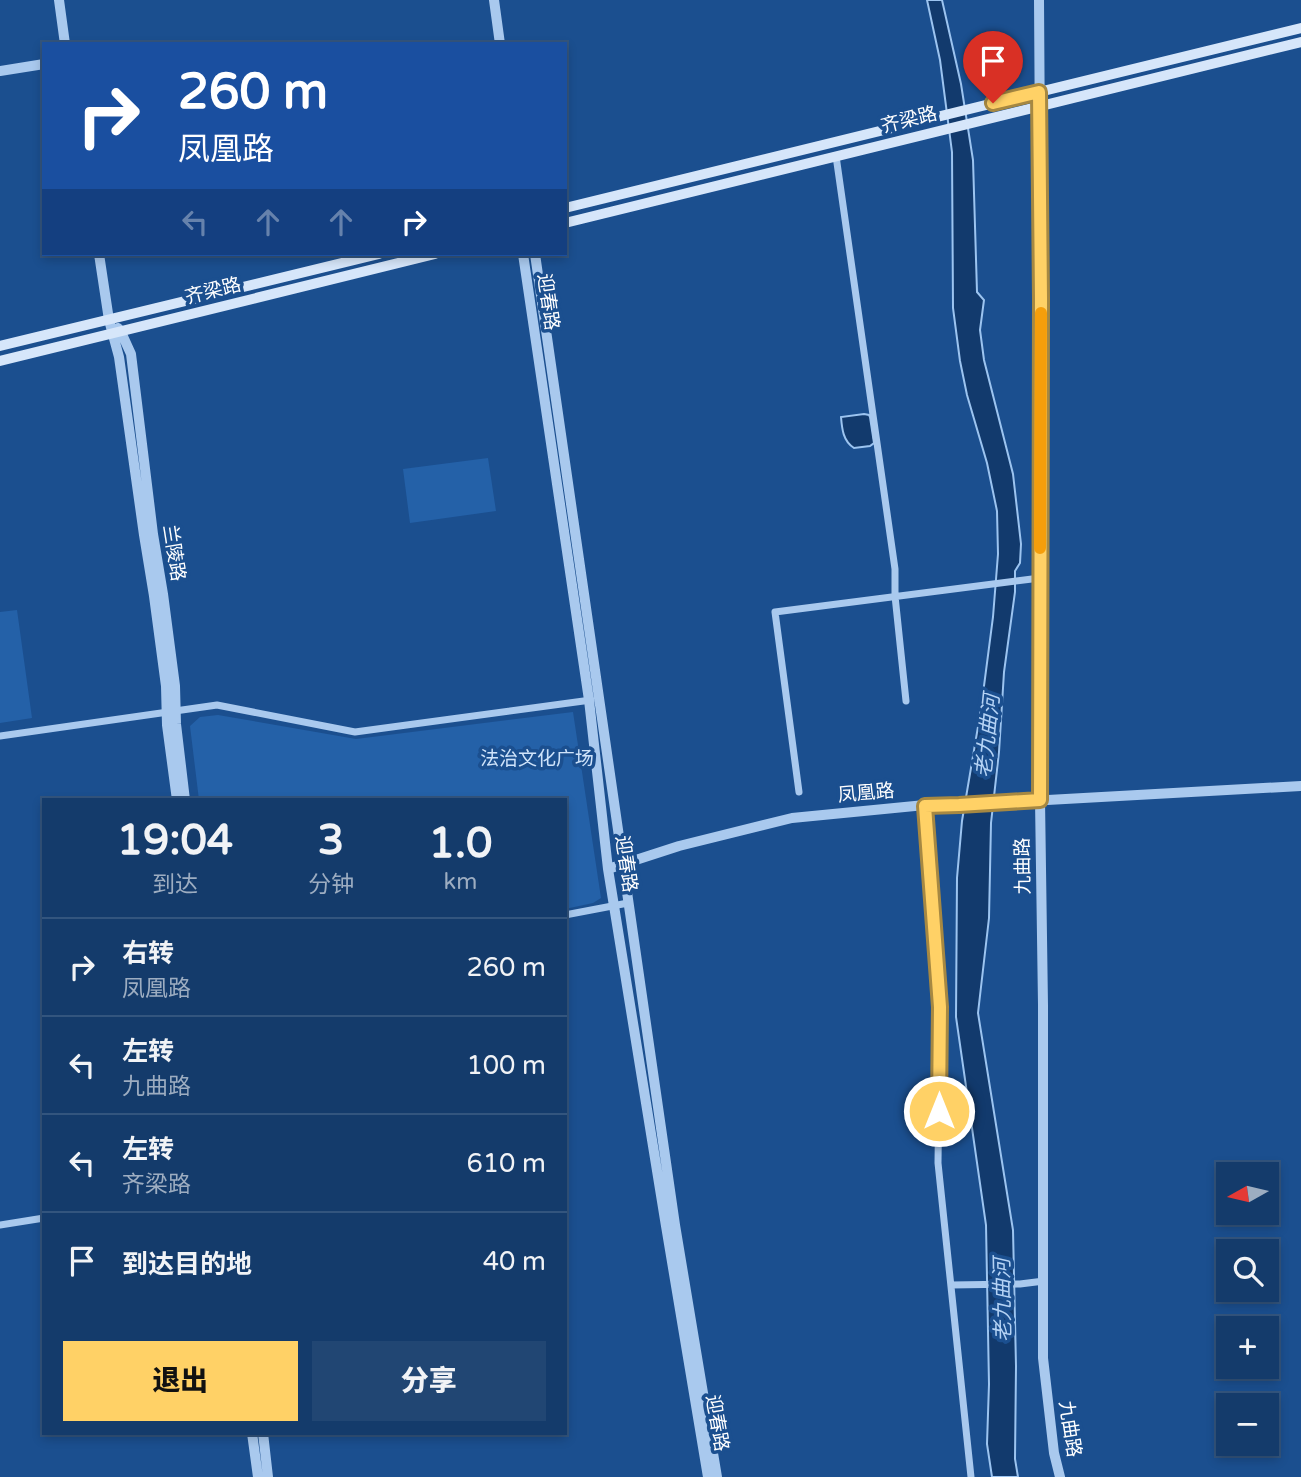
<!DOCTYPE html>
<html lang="zh">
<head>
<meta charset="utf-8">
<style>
	body { margin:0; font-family:"Varela Round","Noto Sans SC",sans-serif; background:#214673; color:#f1f3f6; height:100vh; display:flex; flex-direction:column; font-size:26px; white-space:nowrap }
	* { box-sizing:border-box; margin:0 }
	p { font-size:23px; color:#9dadc1 }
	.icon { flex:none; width:38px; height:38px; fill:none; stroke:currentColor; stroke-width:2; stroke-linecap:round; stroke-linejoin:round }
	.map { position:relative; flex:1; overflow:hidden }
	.details { position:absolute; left:42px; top:798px; width:525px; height:637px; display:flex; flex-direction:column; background:#143b6b; border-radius:0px; box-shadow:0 4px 10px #0003,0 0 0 2px #33557e }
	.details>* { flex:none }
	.hud { position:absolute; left:42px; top:42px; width:525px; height:214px; border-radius:0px; box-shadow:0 4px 10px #0003,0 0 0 2px #33557e; background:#1a4fa0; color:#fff; overflow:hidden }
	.needle { width:46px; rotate:262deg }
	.buttons { position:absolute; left:1216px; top:1162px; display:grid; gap:14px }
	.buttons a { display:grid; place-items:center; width:63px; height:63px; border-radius:0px; background:#143b6b; box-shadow:0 4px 10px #0003,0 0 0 2px #33557e; font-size:35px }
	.pin { position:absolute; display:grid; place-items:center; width:60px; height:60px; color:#fff; margin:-72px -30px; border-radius:50% 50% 50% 0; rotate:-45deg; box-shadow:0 0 7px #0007 }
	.pin .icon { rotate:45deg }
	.me { position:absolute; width:77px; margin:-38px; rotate:0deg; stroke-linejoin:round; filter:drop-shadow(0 0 5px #0008) }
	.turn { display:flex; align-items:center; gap:24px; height:147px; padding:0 21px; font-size:32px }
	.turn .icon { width:91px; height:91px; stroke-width:2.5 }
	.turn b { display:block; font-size:49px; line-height:60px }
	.lanes { display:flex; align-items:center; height:66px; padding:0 21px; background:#0003; justify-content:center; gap:35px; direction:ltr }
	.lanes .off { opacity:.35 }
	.eta { display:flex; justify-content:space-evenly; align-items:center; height:119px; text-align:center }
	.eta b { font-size:42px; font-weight:800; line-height:49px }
	.button { display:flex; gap:14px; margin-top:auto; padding:14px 21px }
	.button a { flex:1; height:80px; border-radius:0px; background:#ffd166; color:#111; font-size:28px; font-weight:800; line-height:80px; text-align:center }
	.button a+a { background:#214673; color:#f1f3f6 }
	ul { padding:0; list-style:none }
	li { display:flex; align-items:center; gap:21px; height:98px; padding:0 21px; border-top:2px solid #33557e }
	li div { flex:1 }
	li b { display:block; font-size:26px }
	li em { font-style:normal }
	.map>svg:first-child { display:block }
	.green { fill:#2461a8 }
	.water { fill:#123a6d; stroke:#9cc4f0; stroke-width:2 }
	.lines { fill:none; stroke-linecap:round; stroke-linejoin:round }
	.minor { stroke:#a9c9ee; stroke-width:7 }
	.tertiary { stroke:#a9c9ee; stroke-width:10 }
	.secondary { stroke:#d6e6fa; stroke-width:10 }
	.route-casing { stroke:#a68842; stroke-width:18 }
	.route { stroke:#ffd166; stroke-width:12 }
	.slow { stroke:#f59e0b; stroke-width:12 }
	.labels { text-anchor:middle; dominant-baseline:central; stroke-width:7; stroke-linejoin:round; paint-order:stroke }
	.street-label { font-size:19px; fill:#fff; stroke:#1b4f8f }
	.park-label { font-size:19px; fill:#cfe3fa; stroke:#1b4f8f }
	.water-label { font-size:21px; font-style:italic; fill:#b5d3f5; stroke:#1b4f8f }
</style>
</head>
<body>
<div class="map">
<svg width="1301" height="1477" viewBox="0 0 1301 1477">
	<rect width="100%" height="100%" fill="#1b4f8f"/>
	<path class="green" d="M488,458L496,511L410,523L403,469Z
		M17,610L32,718L0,723V612Z
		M573,712L601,898L593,903L565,909V800H199L190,726L200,717L218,715L356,739Z"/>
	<path class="water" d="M927,0H942L961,84L973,160L977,292L984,300L980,330L984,360L1013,474L1021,544L1020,563L1015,571V592L1004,672L999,752L991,823L989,918L978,1013L1013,1230L1016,1366L1015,1459L1018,1477H992L987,1444L989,1384L986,1225L956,1017L957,878L962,821L981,709L993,617L998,554L997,511L987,463L967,395L960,361L953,308L952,152L940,60Z
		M864,414L869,415L870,417L874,443L870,446L854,448C843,441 842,429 841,417Z"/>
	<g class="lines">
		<path class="minor" d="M836,156L895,569V596L906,701
			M0,736L217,705L355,732L591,700
			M799,792L775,612L1040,578
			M925,805L940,1007L938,1163L971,1477
			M565,915L628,903
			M0,1225L44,1218
			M951,1285L1020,1284L1044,1281"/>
		<path class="tertiary" d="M59,0L65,44
			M494,0L500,44
			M1039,0L1041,299L1040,800L1043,1005V1358L1054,1453L1060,1477
			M0,71L44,64
			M99,254L109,320L119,357L144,535L154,596L166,686L167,725L177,800
			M523,254L589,700L608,869L666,1226L708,1477
			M535,254L675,1225L717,1477
			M118,328L121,332L131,354L153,534L163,594L175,686L176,724L185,800
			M608,869L679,846L792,818L925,805H959L1301,786
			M252,1433L258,1477
			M263,1433L268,1477"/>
		<path class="secondary" d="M565,208L1301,28
			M565,223L1301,42
			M0,346L379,254
			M0,361L435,254"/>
	</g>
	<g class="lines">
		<defs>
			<path id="route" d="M939,1111L940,1007L925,806L959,805L1040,800L1041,299L1039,92L993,103"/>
		</defs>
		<use href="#route" class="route-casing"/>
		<use href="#route" class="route"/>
		<path class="slow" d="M1040,548L1041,313"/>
	</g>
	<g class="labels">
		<g class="street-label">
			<text transform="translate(909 120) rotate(-14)">齐梁路</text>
			<text transform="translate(213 291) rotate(-14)">齐梁路</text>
			<text transform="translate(548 302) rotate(82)">迎春路</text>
			<text transform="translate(174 553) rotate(81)">兰陵路</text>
			<text transform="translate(866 793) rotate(-5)">凤凰路</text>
			<text transform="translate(626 864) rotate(82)">迎春路</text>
			<text transform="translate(1023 866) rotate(-91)">九曲路</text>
			<text transform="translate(717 1423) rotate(80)">迎春路</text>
			<text transform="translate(1070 1429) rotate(81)">九曲路</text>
		</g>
		<g class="park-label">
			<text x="537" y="759">法治文化广场</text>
		</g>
		<g class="water-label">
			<text transform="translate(988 736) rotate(-84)">老九曲河</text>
			<text transform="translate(1003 1300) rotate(-91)">老九曲河</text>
		</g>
	</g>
</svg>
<div class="buttons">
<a><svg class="needle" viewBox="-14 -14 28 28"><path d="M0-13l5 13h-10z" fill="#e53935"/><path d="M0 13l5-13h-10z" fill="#9dadc1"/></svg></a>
<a><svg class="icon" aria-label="search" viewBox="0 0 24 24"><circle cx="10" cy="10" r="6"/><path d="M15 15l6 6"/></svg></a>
<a>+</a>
<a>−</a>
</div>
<div class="pin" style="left:993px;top:103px;background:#d93025"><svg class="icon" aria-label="arrive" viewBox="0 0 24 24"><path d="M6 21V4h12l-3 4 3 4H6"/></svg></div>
<svg class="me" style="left:939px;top:1111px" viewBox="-20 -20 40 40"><circle r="17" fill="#ffd166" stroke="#fff" stroke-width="3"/><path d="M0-11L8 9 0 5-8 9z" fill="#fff"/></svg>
<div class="hud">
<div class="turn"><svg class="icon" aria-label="right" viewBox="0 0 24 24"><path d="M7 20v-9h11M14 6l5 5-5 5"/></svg><div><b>260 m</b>凤凰路</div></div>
<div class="lanes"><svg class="icon off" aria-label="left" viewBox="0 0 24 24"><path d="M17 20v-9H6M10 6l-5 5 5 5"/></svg><svg class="icon off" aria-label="ahead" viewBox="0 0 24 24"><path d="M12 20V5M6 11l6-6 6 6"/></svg><svg class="icon off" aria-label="ahead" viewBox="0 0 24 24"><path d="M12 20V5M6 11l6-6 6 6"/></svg><svg class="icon" aria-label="right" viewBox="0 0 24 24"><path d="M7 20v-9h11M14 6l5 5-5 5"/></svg></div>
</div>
<section class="details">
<div class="eta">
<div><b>19:04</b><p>到达</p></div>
<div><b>3</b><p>分钟</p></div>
<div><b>1.0</b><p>km</p></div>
</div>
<ul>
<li><svg class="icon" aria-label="right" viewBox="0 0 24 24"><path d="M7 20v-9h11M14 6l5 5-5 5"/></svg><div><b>右转</b><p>凤凰路</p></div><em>260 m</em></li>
<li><svg class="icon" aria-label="left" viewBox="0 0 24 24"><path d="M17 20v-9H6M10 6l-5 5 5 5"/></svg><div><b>左转</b><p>九曲路</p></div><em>100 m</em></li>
<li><svg class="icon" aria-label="left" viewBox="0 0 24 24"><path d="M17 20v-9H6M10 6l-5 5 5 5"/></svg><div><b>左转</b><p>齐梁路</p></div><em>610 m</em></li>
<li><svg class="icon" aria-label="arrive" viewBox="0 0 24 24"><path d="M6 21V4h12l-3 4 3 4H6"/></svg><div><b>到达目的地</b></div><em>40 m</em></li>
</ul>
<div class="button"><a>退出</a><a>分享</a></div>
</section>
</div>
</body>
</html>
